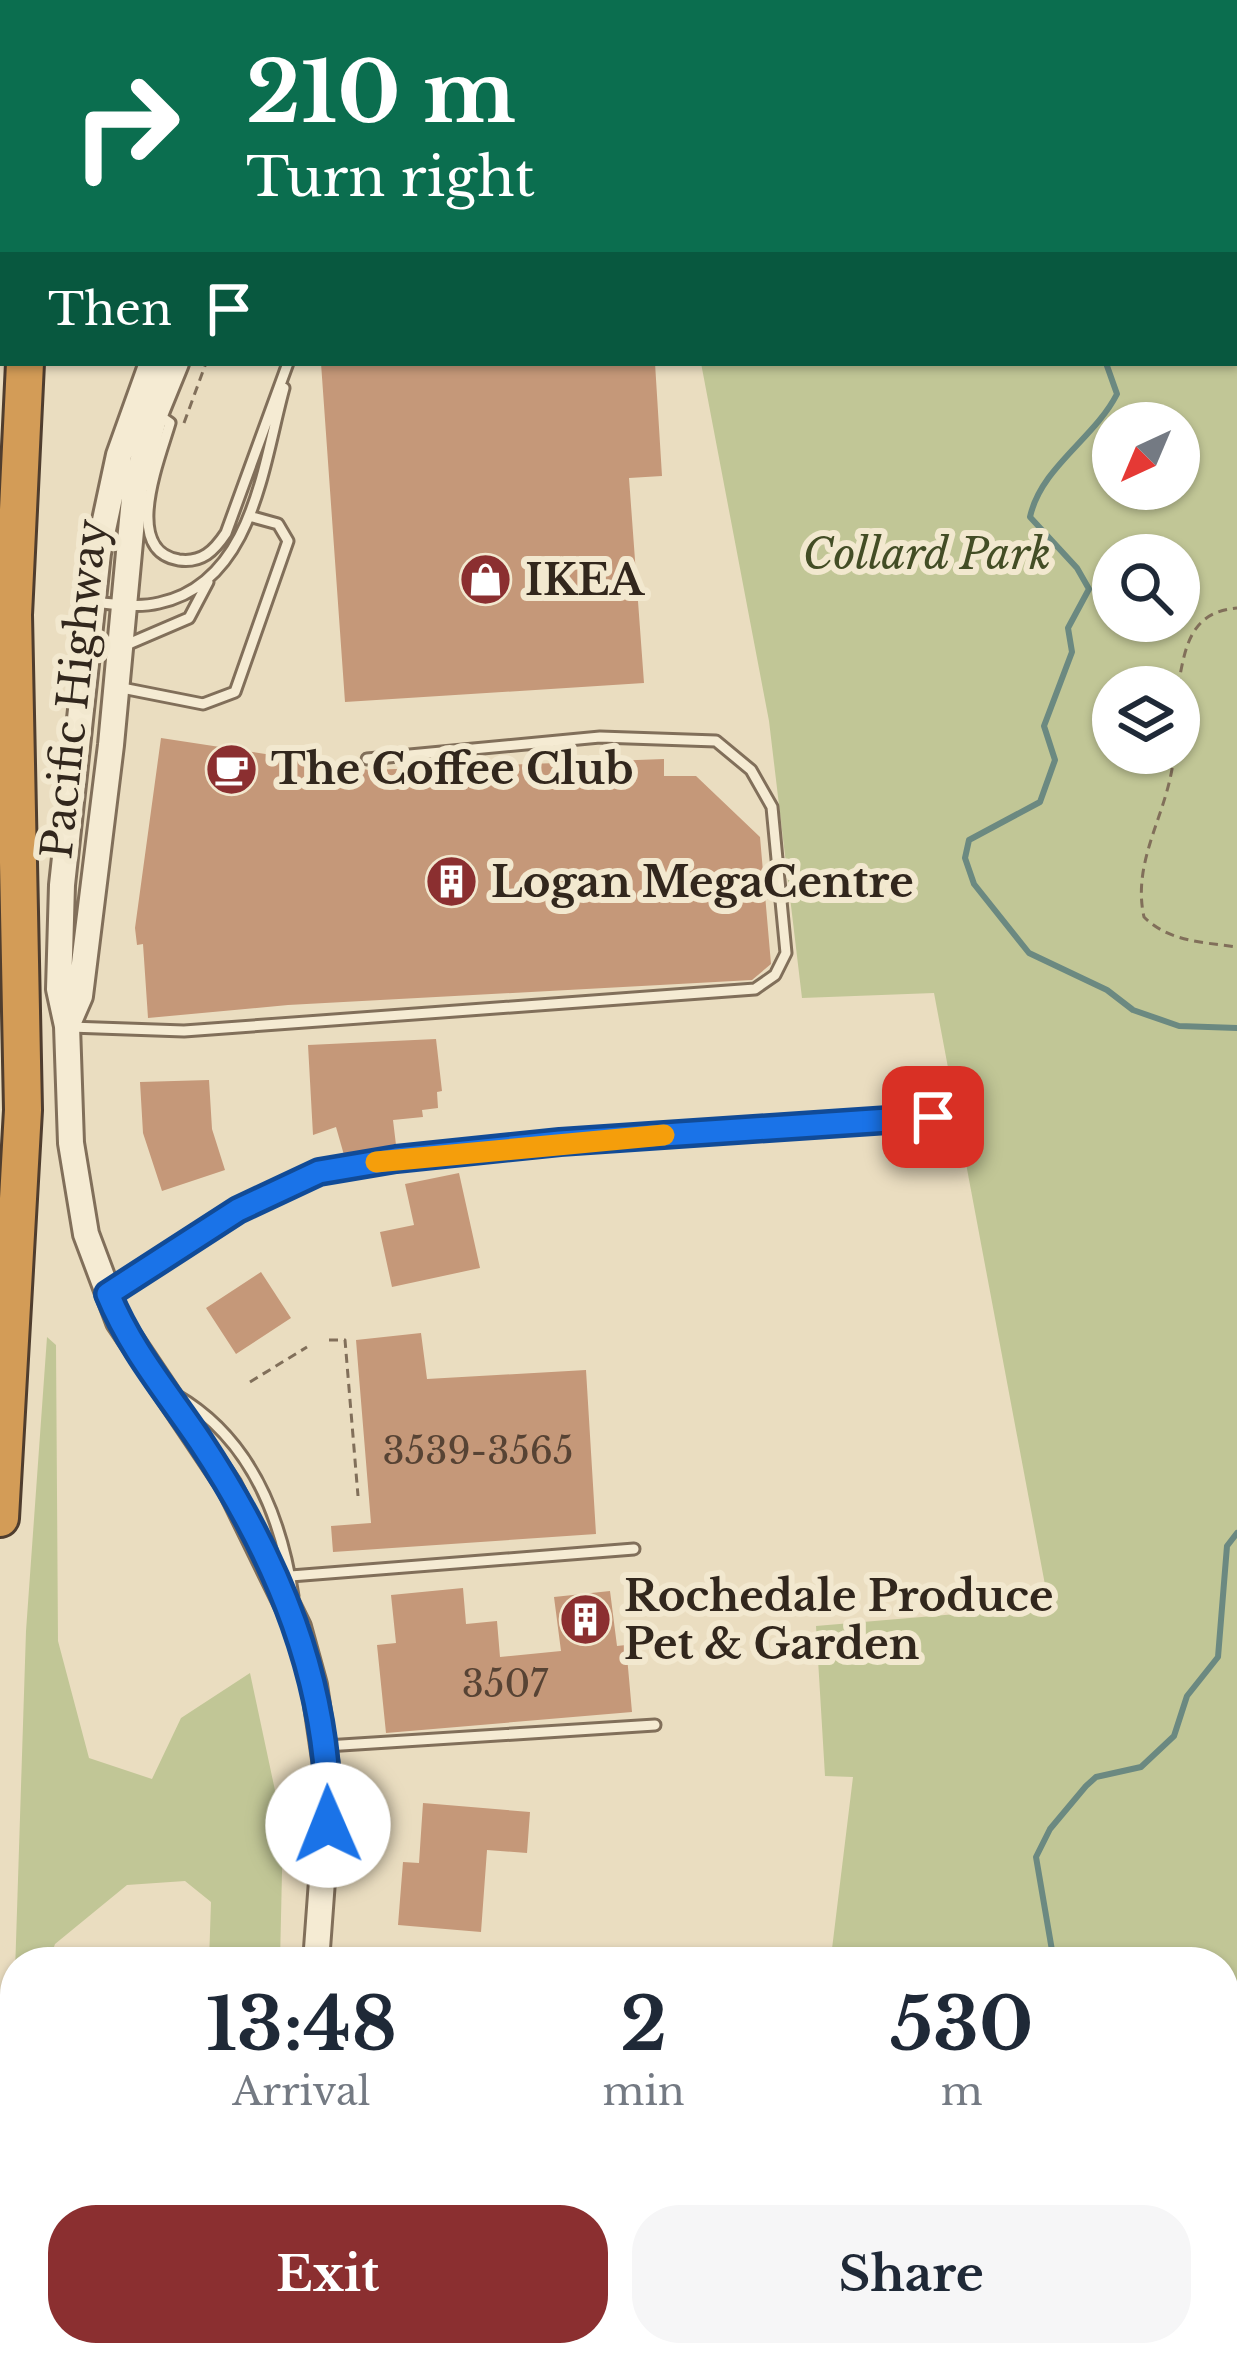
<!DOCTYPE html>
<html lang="en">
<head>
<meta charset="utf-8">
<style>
	body { margin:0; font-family:"Libre Baskerville",serif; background:#f6f6f7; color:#1f2937; height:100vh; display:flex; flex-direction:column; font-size:45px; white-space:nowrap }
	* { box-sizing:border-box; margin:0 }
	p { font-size:39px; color:#747a83 }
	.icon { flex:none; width:66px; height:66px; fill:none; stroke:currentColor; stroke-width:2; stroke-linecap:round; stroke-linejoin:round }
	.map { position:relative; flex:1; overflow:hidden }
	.drawer { position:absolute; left:0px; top:1947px; width:1239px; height:420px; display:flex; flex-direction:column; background:#fff; border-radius:48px 48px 0 0; box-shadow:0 3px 9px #0004 }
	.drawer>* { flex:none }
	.top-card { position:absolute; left:0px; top:0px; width:1239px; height:366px; box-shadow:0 3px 9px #0004; background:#0b6e4f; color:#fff; overflow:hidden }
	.needle { width:78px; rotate:224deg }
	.buttons { position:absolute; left:1092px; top:402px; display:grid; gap:24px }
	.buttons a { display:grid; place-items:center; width:108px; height:108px; border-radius:50%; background:#fff; box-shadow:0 3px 9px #0004; font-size:60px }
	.pin { position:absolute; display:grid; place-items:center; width:102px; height:102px; color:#fff; margin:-51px; border-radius:24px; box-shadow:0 6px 18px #0006 }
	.me { position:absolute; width:132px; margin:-66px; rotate:359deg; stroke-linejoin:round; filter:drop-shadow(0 0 9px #0008) }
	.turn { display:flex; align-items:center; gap:42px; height:252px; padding:0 48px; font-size:54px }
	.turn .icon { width:156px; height:156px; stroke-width:2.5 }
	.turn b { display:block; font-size:84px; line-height:102px }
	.then { display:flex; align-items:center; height:114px; padding:0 48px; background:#0003; gap:24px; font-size:45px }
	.eta { display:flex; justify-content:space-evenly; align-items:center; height:204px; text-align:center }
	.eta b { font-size:72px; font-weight:700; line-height:84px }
	.cta { display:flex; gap:24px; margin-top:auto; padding:24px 48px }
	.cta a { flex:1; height:138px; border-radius:48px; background:#8b2f30; color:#fff; font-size:48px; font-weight:700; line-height:138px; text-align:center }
	.cta a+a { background:#f6f6f7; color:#1f2937 }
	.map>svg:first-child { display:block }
	.green { fill:#c1c696; fill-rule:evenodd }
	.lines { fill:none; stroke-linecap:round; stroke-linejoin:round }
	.stream { stroke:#6b8981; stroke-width:6 }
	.building { fill:#c59879 }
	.service-casing { stroke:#816f5a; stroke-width:15 }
	.tertiary-casing { stroke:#816f5a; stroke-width:30 }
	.secondary-casing { stroke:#63503d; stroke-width:33 }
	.motorway-casing { stroke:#4f3d2e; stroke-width:42 }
	.path { stroke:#816f5a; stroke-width:3; stroke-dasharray:9 6; stroke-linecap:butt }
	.service { stroke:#f5ebd3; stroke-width:9 }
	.tertiary { stroke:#f5ebd3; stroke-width:24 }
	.secondary { stroke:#f5ebd3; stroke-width:27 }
	.motorway { stroke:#d39c57; stroke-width:36 }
	.route-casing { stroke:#114b97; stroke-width:30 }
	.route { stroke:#1a73e8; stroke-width:21 }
	.slow { stroke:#f59e0b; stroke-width:21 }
	.labels { text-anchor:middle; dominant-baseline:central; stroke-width:12; stroke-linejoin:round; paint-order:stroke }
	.number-label { font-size:36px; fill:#574334 }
	.park-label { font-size:42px; font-style:italic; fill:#434d25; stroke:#f2e8cf }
	.poi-label { font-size:42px; font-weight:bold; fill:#32271d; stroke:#f2e8cf; text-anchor:start }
	.street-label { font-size:42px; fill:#32271d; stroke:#f2e8cf }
</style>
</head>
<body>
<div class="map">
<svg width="1237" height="2367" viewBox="0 0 1237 2367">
	<rect width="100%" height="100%" fill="#eaddc0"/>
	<path class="green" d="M1237,149V2367H806L809,2352H1224V1962H842L831,1957L853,1777L825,1776L816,1626L1049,1606L934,993L802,998L769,721L701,363H1236ZM1113,423H1179V489H1113ZM1179,555V621H1113V555ZM1113,687H1179V753H1113Z
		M47,1337L56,1345L58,1641L89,1758L152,1779L181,1718L250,1673L283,1828L280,1962H209L211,1902L185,1881L127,1885L55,1944L49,1962H15L14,2004L26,1631Z"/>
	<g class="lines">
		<path class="stream" d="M845,0L846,3
			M1106,363L1117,394C1094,439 1041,467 1030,517L1077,568L1089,589L1068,628L1072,652L1044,726L1055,760L1040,802L969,840L965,858L974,884L1029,953L1107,990L1133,1010L1179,1026L1237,1028
			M1054,1962L1036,1857L1050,1829L1086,1786L1096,1777L1141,1767L1174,1736L1187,1696L1218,1657L1227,1546L1237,1533
			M1224,2265L1237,2292
			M897,2367L898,2352"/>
	</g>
	<path class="building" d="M321,363H655L662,476L629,478L644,683L345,702Z
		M161,738L369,770L664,759V776H696L760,837L771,964L752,980L288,1005L148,1018L143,944L137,945L135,928Z
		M436,1039L442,1091L437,1092L438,1108L422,1110L423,1117L393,1120L396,1145L344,1155L336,1127L313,1135L308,1045Z
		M209,1080L212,1129L225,1170L162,1191L143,1133L140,1082Z
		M459,1173L480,1268L392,1287L380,1232L414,1225L405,1184Z
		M261,1272L291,1318L236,1354L206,1308Z
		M421,1333L427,1379L586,1370L596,1534L333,1552L331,1526L371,1523L356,1340Z
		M463,1588L466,1624L497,1621L500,1657L561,1651L554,1597L610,1591L617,1646L626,1645L632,1712L386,1733L377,1645L396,1643L391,1595Z
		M423,1803L530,1812L527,1853L487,1850L481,1932L398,1925L403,1862L419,1863Z
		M335,2352H370L402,2367H328Z"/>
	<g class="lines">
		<defs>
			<path id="service" d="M160,416L170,423C160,458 121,551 179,560C202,563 214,551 226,533L288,363
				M93,602C115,604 138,608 159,603C253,583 263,464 284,388
				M126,645L189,618L208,582
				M122,688L203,704L235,692L288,541L278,524L249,516
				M70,1027L184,1031L755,989L775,975L786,953L772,807L751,770L716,741L600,737L367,759
				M113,1292L238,1210L319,1172L396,1159L560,1142L933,1116
				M176,1395C249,1437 281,1516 293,1596
				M278,1577L634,1549
				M326,1746L655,1725
				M255,2352L284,2367"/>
			<path id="tertiary" d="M269,0L271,3
				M332,3V0
				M152,363L119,455L98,553L62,885L59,989L67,1026L71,1143L86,1234L119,1322L229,1486L298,1627L314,1685L329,1786L316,1962
				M67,1026L80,996L111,745L135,488L156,412L176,363
				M141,2367L148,2352"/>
			<path id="secondary" d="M1113,0L1116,3
				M1149,0L1153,3
				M355,3V0
				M1236,79L1237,80
				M1236,114L1237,115"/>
			<path id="motorway" d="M206,3L211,0
				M0,1518L23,1110L13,615L25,363"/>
		</defs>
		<use href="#service" class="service-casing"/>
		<use href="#tertiary" class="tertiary-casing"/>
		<use href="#secondary" class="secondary-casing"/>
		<use href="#motorway" class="motorway-casing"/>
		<path class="path" d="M1177,0L1181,3
			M1236,53L1237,54
			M1236,198L1237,199
			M184,423L206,363
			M1178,687C1185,647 1190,612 1237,608
			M1174,753C1170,811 1131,859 1144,917C1169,942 1203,942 1237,947
			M329,1340H345L358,1496
			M250,1382L307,1347"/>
		<use href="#service" class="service"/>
		<use href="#tertiary" class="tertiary"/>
		<use href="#secondary" class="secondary"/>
		<use href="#motorway" class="motorway"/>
	</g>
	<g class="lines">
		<defs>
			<path id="route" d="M328,1825C331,1684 277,1557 200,1441C167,1392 131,1350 108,1294L238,1210L319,1172L396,1159L560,1142L933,1117"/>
		</defs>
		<use href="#route" class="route-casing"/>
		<use href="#route" class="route"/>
		<path class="slow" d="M376,1162L664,1135"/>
	</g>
	<defs>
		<symbol id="shop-disc" viewBox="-11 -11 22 22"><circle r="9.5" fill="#8b2f30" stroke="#f2e8cf"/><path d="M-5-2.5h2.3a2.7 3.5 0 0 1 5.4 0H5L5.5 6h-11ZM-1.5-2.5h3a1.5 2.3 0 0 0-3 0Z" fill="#fff"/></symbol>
		<symbol id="cafe-disc" viewBox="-11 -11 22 22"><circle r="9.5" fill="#8b2f30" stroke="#f2e8cf"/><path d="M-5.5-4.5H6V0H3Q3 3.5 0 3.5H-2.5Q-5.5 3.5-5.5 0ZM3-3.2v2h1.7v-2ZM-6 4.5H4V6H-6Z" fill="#fff"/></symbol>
		<symbol id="building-disc" viewBox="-11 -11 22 22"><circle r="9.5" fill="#8b2f30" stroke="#f2e8cf"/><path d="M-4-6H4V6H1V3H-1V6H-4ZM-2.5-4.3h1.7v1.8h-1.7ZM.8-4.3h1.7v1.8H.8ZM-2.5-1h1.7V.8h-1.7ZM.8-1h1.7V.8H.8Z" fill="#fff"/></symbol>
	</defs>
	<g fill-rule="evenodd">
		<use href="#shop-disc" x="456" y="550" width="59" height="59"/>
		<use href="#cafe-disc" x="202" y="740" width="59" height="59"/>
		<use href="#building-disc" x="422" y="852" width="59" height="59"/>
		<use href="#building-disc" x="556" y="1590" width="59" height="59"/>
	</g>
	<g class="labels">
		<g class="number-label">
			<text x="478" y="1451">3539-3565</text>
			<text x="505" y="1684">3507</text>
		</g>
		<g class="park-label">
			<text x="927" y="554">Collard Park</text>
		</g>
		<g class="poi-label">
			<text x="525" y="580">IKEA</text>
			<text x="271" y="769">The Coffee Club</text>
			<text x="491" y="882">Logan MegaCentre</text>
			<text x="624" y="1596">Rochedale Produce<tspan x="624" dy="48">Pet &amp; Garden</tspan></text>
		</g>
		<g class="street-label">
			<text transform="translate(74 689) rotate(-84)">Pacific Highway</text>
		</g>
	</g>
</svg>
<div class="buttons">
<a><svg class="needle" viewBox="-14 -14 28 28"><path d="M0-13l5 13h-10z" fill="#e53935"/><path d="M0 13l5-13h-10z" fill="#747a83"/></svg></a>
<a><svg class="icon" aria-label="search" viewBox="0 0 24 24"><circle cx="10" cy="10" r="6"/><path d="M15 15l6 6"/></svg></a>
<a><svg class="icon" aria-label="layers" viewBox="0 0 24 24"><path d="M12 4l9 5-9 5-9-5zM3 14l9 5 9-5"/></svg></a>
</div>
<div class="pin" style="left:933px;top:1117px;background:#d93025"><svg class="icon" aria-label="arrive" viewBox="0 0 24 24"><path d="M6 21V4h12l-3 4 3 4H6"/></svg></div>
<svg class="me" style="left:328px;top:1825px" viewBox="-20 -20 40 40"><circle r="19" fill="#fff"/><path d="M0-13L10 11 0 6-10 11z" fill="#1a73e8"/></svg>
<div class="top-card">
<div class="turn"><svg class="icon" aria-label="right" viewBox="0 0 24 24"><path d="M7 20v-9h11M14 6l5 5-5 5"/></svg><div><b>210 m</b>Turn right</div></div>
<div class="then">Then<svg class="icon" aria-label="arrive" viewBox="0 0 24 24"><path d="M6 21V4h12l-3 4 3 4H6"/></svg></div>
</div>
<section class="drawer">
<div class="eta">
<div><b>13:48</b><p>Arrival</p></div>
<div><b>2</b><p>min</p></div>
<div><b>530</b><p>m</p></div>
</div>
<div class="cta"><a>Exit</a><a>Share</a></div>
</section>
</div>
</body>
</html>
